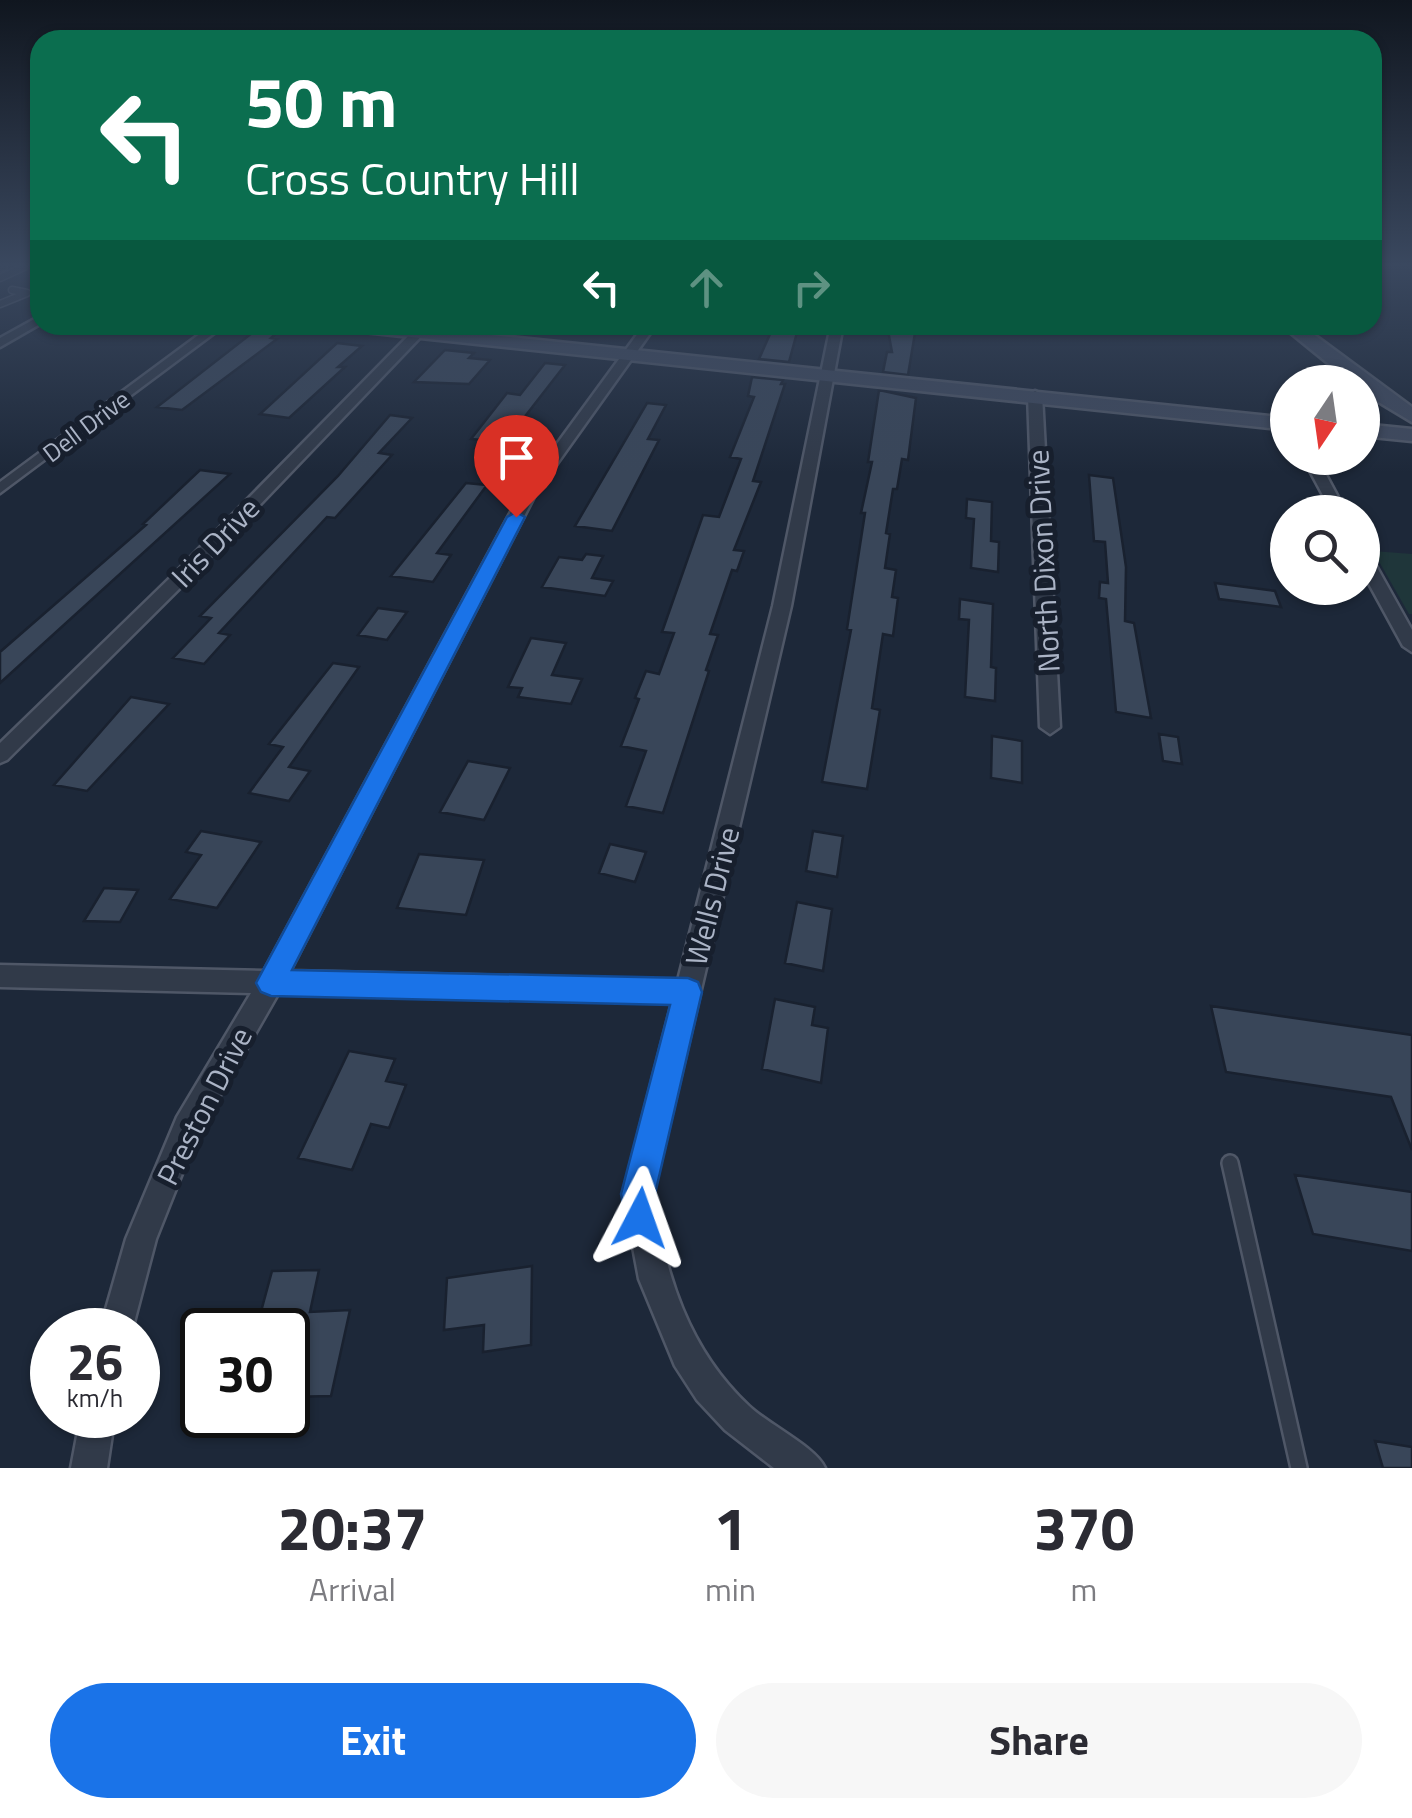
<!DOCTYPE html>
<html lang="en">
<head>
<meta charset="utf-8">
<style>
	body { margin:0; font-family:"Titillium Web",sans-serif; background:#f7f7f7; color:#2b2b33; height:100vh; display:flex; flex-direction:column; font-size:38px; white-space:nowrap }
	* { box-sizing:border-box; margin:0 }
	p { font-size:32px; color:#7c7c81 }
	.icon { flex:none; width:55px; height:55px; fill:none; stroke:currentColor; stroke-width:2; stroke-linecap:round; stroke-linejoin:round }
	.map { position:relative; height:1468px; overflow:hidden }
	.sheet { display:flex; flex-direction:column; background:#fff; flex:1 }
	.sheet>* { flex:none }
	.banner { position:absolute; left:30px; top:30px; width:1352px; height:305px; border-radius:30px; box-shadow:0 2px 8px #0004; background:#0b6e4f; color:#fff; overflow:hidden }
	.needle { width:65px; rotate:193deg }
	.buttons { position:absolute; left:1270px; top:365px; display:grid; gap:20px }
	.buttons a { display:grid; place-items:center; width:110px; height:110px; border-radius:50%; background:#fff; box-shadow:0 2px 8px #0004; font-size:50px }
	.speed { position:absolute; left:30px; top:1308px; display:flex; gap:20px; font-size:50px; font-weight:700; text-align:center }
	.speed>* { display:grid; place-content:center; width:130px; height:130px; border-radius:50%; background:#fff; box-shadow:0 2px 8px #0004; line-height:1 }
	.speed small { font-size:25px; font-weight:400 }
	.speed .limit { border:5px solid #111; border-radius:15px; background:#fff; color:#111 }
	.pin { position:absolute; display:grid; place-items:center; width:85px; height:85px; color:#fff; margin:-102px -42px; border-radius:50% 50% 50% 0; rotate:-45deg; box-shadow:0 0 10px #0007 }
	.pin .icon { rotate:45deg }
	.me { position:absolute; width:110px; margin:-55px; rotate:4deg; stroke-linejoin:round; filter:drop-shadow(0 0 8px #0008) }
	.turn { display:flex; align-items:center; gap:35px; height:210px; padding:0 50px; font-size:45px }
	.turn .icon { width:130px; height:130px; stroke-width:2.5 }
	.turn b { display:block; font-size:70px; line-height:85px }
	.lanes { display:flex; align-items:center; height:95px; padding:0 50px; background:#0003; justify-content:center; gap:50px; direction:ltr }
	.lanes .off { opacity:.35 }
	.eta { display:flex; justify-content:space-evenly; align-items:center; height:170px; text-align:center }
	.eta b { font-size:60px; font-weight:700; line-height:70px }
	.cta { display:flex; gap:20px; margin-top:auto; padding:20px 50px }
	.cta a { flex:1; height:115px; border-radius:60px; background:#1a73e8; color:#fff; font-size:40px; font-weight:700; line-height:115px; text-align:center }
	.cta a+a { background:#f7f7f7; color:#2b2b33 }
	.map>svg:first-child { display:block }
	.green { fill:#1f363a }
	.building { fill:#394659; stroke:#19212f; stroke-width:2.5 }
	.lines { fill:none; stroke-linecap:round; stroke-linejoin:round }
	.lane-far1-casing { stroke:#4f5767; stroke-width:9 }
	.lane-casing { stroke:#4f5767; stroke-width:20 }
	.street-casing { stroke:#4f5767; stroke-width:5 }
	.secondary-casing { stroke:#4f5767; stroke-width:5 }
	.lane-far1 { stroke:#313a49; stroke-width:6 }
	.lane { stroke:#313a49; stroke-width:15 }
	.street { fill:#313a49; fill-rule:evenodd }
	.secondary { fill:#3f495d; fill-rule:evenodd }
	.route { fill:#1a73e8; stroke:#114b97; stroke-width:2.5 }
	.labels { text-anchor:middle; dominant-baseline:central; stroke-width:10; stroke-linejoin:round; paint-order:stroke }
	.far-street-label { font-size:25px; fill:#abb4c6; stroke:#171f2d }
	.street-label { font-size:30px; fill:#abb4c6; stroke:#171f2d }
</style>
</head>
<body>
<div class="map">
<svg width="1412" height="1468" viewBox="0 0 1412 1468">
	<rect width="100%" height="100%" fill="#1d2839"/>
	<path class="green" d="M1373,551L1412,554V614H1409Z"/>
	<path class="building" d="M774,325H799L789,362L759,359Z
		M887,325H905L907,333H915L908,375L883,372L887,352H892Z
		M256,330L278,332L271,338L277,339L182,410L157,407Z
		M337,343L362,346L338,367H345L289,418L260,414Z
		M445,350L474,353L469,358L490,360L469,384L414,382Z
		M545,363L565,365L498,451L476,448L483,440L471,439L507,393L520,395Z
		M752,377L783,380L781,384H785L753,481L761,482L734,550L744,551L737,571L732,570L710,634L718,635L706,670L709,671L663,813L626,806L646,751L621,746L639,699L635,698L646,671L659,674L674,633L662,632L703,515L719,517L741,459L730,457L754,397L748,396Z
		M879,390L916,398L908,460L902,459L897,489H893L886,533L890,534L885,568L896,570L892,597L898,598L893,636L883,634L872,708L880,710L867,789L822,782L851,630L847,629L865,513H861L872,462H868Z
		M647,403L666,405L648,439L659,440L612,531L575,526Z
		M390,415L412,418L379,453L392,455L335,518L327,517L219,633L230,635L204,664L173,658L211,618L200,616L338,476Z
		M200,470L230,474L0,683V652L146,525L143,524Z
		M1089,475L1113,478L1126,567L1125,621L1134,623L1151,718L1116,712L1106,599L1099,598L1100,582L1108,583L1105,542L1094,541Z
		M466,483L487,485L437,553L451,555L433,582L391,576Z
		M967,499L992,502L991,541L999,542L998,572L971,568L974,519L966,518Z
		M586,554L603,556L592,578L613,581L605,596L542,587L559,557L582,560Z
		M1215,583L1275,591L1281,607L1219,599Z
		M960,599L993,604L991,667L996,668L995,701L965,697L969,620L959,619Z
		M378,608L407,612L387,640L358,635Z
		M531,638L566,643L552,675L582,679L571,704L518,697L522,688L508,687Z
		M333,663L359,667L289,767L310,771L289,801L249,793L283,747L269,744Z
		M131,697L169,704L87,791L54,785Z
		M1159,734L1178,737L1182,764L1163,761Z
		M992,736L1022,741V783L991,778Z
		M468,761L510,768L484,820L440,812Z
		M201,831L261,842L217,908L170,899L201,855L186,852Z
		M813,831L843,836L837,877L806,871Z
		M610,844L646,852L635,882L599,873Z
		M419,854L484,860L466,915L397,908Z
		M104,888L138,890L120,922L84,921Z
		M797,902L832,909L823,971L785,963Z
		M775,999L815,1007L812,1025L828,1028L821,1083L762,1069Z
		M1211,1006L1412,1035V1150L1391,1097L1226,1072Z
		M349,1051L395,1059L386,1081L406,1085L389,1128L371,1124L352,1170L298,1158Z
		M1295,1175L1412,1192V1251L1313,1234Z
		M532,1266L531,1345L483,1352L484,1325L444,1330L447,1278Z
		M319,1270L310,1312L350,1310L331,1396L288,1397V1330H256L272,1271Z
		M1375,1441L1412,1447V1468H1383Z"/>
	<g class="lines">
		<defs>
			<path id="lane-far1" d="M0,268L4,267
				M0,278L24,267
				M0,304L27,293L12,290"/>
			<path id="lane" d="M1230,1163L1299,1468"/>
			<path id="street" d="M40,316V324L0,347V338Z
				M212,325H225L0,493V482Z
				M419,325H432L185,583L7,760L0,763V743L173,575Z
				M644,325H656L536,493L290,971L678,980L773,606L831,325H843L791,606L653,1194C665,1274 688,1349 749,1406C769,1425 816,1447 825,1468H774L725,1430L697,1400L675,1366L639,1279L623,1194L672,1003L278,994L197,1136L156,1239L132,1330H100L126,1239L177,1117L251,993L0,987V965L264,971L521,493Z
				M1035,391L1042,395L1060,727L1050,734L1040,727L1028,395Z
				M1303,458H1317L1346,512H1332Z
				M1362,550L1370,555L1412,630V652L1403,646L1362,571Z
				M81,1415H115L107,1468H71Z"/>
			<path id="secondary" d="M336,325H395L1288,418V430L345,330Z
				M1281,325H1301L1412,407V422L1362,392V382H1351Z
				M1362,424L1412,429V441L1362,436Z"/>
		</defs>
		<use href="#lane-far1" class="lane-far1-casing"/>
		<use href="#lane" class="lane-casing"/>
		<use href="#street" class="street-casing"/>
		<use href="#secondary" class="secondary-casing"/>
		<use href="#lane-far1" class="lane-far1"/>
		<use href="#lane" class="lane"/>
		<use href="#street" class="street"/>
		<use href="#secondary" class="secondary"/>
	</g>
	<linearGradient id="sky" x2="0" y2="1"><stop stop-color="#10161f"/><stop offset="0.56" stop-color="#3a485f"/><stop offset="1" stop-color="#3a485f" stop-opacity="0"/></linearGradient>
	<rect width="1412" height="473" fill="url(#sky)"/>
	<path class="route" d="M516,512L525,517L292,970L688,978L698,982L702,992L655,1194L658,1218L653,1230L640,1235L628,1230L621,1194L670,1005L271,996L261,992L256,983L507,517Z"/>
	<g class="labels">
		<g class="far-street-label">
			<text transform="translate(86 426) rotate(-37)">Dell Drive</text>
		</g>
		<g class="street-label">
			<text transform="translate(215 542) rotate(-46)">Iris Drive</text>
			<text transform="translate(1043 561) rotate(-93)">North Dixon Drive</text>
			<text transform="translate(712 896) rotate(-76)">Wells Drive</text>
			<text transform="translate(204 1106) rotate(-63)">Preston Drive</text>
		</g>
	</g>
</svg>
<div class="buttons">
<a><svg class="needle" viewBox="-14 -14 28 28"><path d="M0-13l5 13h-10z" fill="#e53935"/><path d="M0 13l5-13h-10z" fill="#7c7c81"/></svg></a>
<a><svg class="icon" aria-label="search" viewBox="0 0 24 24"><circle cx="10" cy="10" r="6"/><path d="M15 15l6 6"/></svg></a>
</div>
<div class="speed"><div>26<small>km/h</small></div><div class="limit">30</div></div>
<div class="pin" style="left:516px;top:517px;background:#d93025"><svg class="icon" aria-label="arrive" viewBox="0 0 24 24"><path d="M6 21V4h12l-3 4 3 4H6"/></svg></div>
<svg class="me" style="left:640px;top:1218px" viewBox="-20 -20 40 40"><path d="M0-17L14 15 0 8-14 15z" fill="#1a73e8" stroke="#fff" stroke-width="4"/></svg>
<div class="banner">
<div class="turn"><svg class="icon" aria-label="left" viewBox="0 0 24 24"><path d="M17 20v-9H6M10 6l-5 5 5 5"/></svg><div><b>50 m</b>Cross Country Hill</div></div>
<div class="lanes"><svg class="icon" aria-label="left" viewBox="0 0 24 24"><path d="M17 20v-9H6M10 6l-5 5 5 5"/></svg><svg class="icon off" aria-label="ahead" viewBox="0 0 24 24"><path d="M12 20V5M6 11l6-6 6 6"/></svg><svg class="icon off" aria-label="right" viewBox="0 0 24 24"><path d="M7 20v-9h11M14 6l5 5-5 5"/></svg></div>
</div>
</div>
<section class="sheet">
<div class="eta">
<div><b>20:37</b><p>Arrival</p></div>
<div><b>1</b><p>min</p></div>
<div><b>370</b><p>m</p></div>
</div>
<div class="cta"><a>Exit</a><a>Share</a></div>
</section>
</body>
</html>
